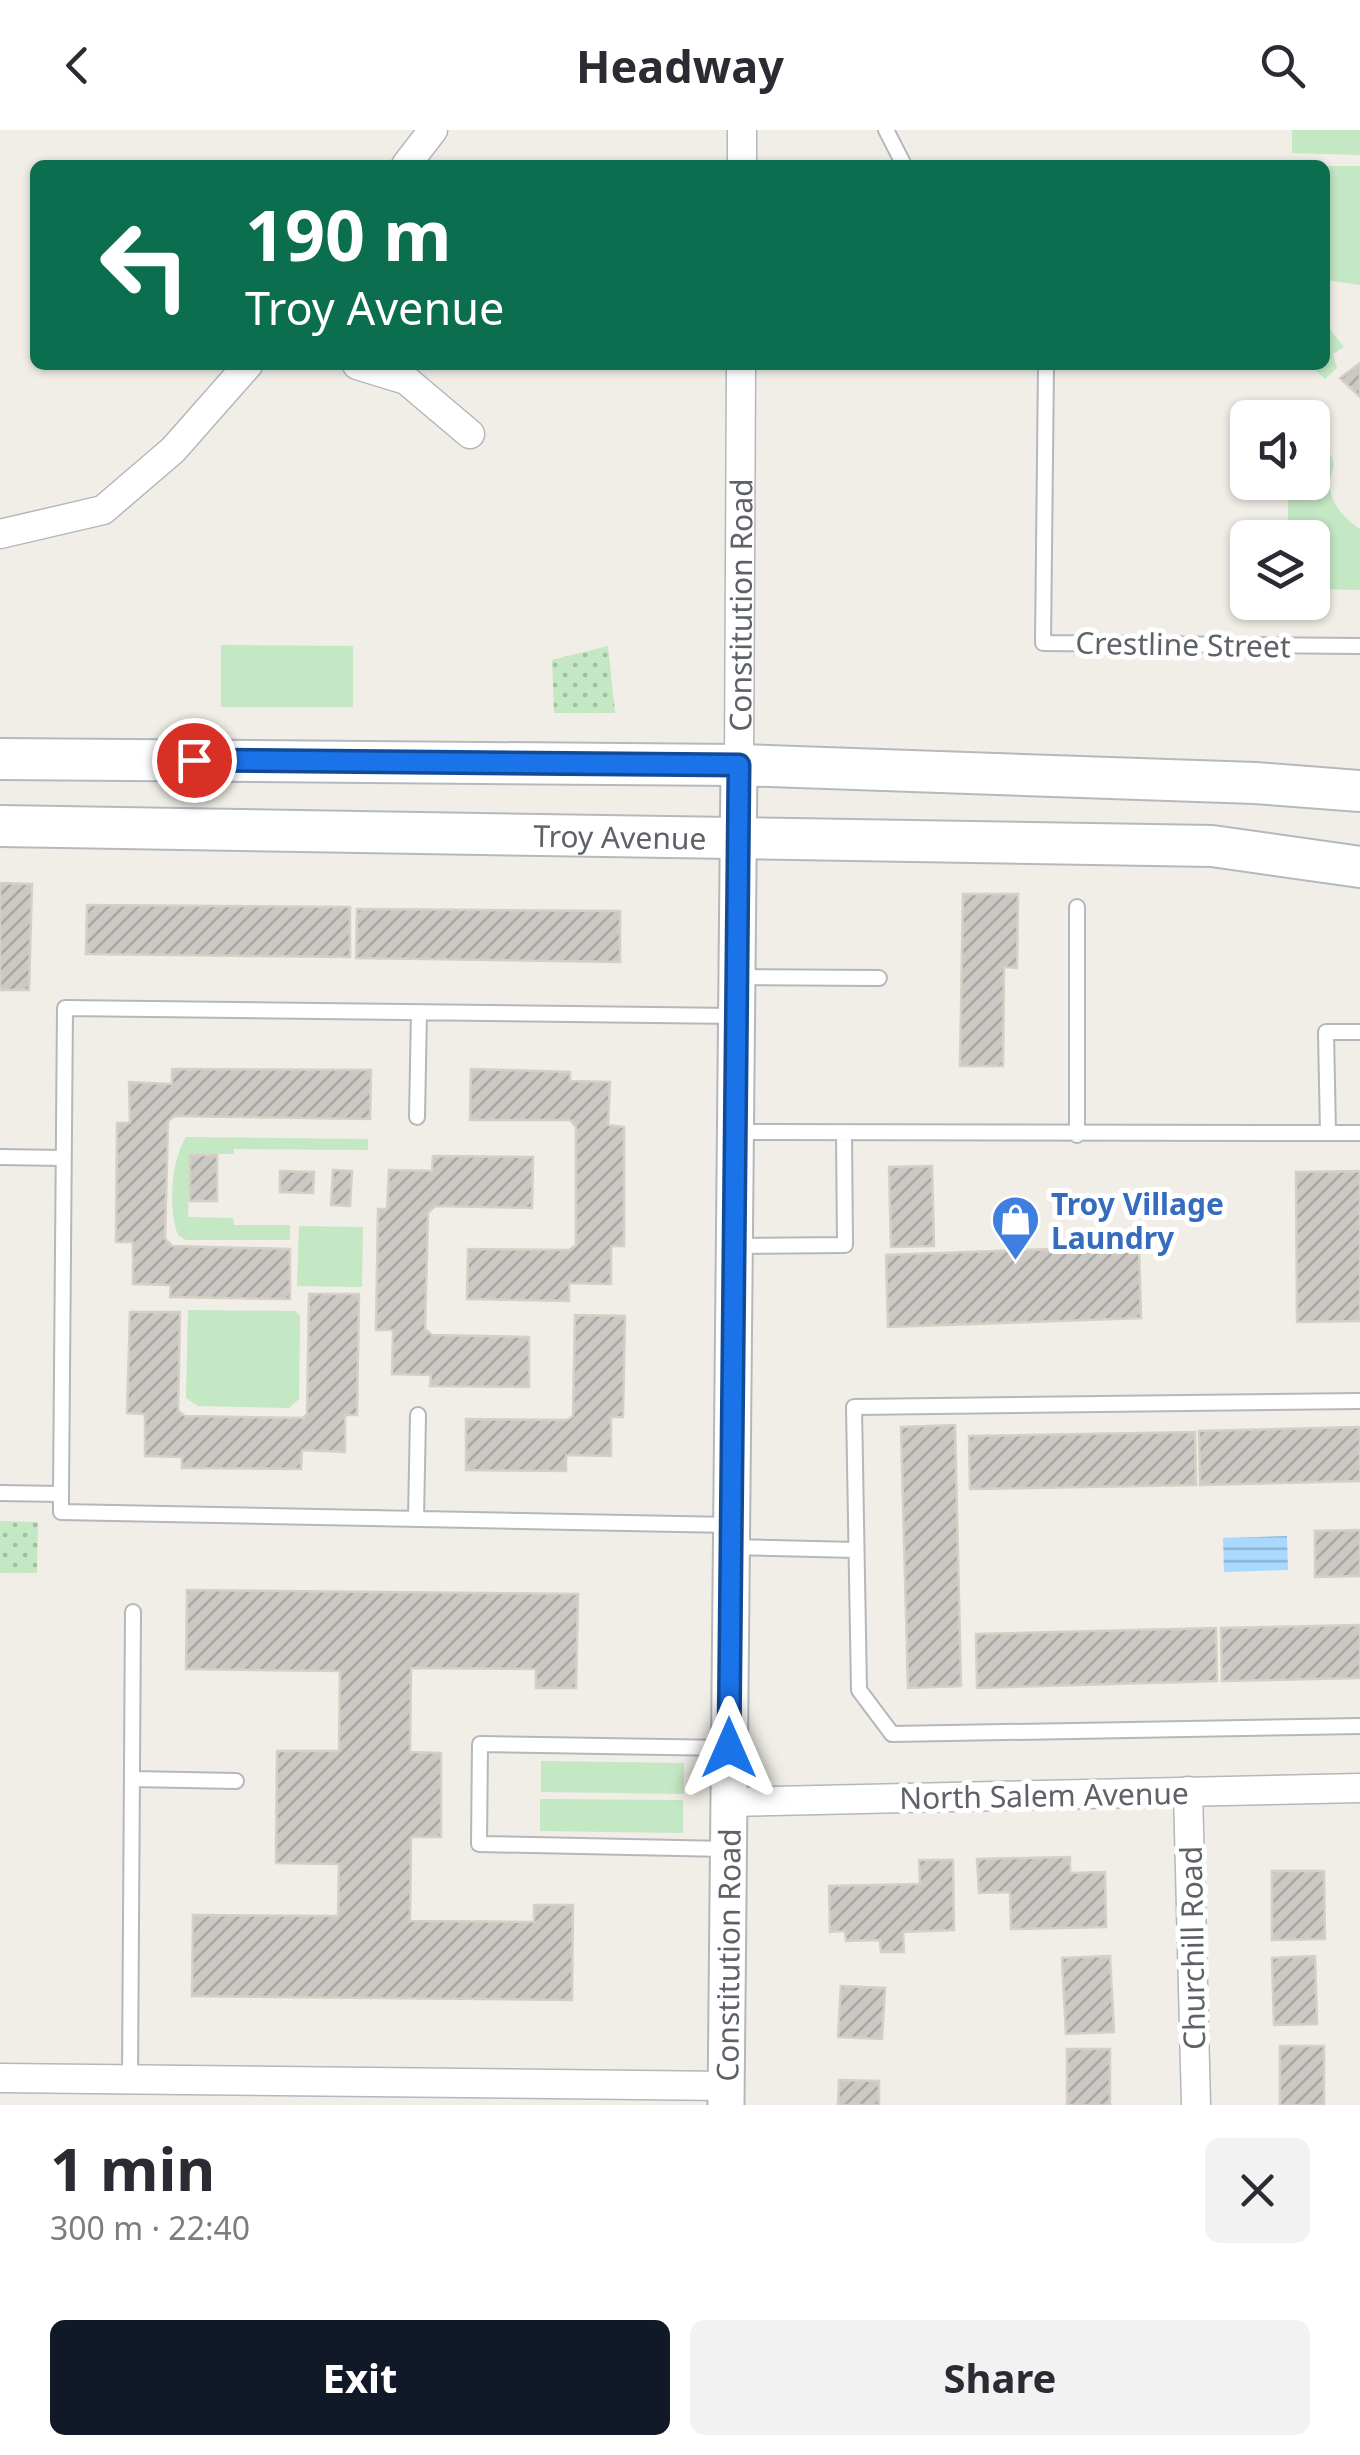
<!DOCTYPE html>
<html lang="en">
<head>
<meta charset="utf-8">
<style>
	body { margin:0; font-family:"Noto Sans",sans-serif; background:#f2f2f3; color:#2b2b33; height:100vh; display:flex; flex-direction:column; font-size:38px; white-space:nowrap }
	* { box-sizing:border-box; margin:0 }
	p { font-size:32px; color:#7c7c81 }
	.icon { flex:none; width:55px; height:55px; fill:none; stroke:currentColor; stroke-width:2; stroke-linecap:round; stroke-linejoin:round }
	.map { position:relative; height:1975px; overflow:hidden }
	.sheet { display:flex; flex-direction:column; background:#fff; flex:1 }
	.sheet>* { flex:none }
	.hud { position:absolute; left:30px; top:30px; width:1300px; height:210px; border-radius:15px; box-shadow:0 2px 8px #0004; background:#0b6e4f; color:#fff; overflow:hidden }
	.fabs { position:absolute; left:1230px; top:270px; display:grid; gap:20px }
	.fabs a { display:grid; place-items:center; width:100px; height:100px; border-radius:15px; background:#fff; box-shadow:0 2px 8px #0004; font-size:50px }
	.pin { position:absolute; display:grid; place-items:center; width:85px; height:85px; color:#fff; margin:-42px; border:5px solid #fff; border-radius:50%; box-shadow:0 2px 10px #0007 }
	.me { position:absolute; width:110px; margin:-55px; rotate:0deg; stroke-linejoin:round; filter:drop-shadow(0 0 8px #0008) }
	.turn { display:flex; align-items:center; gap:35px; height:210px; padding:0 50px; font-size:45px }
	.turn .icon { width:130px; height:130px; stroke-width:2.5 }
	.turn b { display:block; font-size:70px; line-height:85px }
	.round { display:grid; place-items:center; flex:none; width:105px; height:105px; border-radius:15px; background:#f2f2f3 }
	.headline { display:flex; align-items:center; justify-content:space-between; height:170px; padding:0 50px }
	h1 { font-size:60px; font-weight:700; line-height:75px }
	.action { display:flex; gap:20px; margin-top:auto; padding:20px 50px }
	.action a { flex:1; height:115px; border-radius:15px; background:#111827; color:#fff; font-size:40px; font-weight:700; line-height:115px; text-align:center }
	.action a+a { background:#f2f2f3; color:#2b2b33 }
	header { display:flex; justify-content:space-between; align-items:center; height:130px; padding:0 50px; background:#fff; font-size:45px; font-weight:700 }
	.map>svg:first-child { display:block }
	.green { fill:#c4e7c4 }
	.park { fill:url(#park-dots) }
	.water { fill:url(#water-rules) }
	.building { fill:url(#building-hatch); stroke:#d5d0c5; stroke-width:2.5 }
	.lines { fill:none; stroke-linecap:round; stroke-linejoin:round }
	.service-casing { stroke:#b4b7bb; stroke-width:18 }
	.minor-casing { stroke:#b4b7bb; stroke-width:31 }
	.tertiary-casing { stroke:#b4b7bb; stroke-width:39 }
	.secondary-casing { stroke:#b5b9be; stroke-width:44 }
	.service { stroke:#fff; stroke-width:14 }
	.minor { stroke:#fff; stroke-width:28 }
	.tertiary { stroke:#fff; stroke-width:35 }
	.secondary { stroke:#fff; stroke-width:40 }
	.route-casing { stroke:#114b97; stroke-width:25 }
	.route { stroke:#1a73e8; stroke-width:18 }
	.labels { text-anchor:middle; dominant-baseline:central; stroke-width:10; stroke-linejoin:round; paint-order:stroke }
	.street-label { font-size:30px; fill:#5e6267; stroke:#fff }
	.shop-label { font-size:30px; font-weight:bold; fill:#366cbe; stroke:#fff; text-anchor:start }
</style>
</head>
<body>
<header><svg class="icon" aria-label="back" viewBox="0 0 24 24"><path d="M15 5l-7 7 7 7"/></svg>Headway<svg class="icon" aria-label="search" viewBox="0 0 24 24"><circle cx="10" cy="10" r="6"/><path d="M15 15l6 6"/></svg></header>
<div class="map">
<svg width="1360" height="1975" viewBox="0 0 1360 1975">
	<defs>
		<pattern id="park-dots" width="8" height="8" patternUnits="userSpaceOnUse" patternTransform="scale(2.5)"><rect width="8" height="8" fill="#c4e7c4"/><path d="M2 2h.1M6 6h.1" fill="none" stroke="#a2bfa3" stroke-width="1.8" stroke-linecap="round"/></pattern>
		<pattern id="water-rules" width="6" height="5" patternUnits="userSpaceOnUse" patternTransform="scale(2.5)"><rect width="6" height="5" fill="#a9d9fe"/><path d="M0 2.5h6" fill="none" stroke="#8db3d1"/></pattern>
		<pattern id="building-hatch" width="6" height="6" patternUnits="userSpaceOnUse" patternTransform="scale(2.5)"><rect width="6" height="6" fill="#ccc9c4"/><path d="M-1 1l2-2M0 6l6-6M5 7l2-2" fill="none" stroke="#a9a7a3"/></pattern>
	</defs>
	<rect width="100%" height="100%" fill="#f0eee7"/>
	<path class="green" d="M1292,0H1360V25L1292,23Z
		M1325,36H1360V155L1325,150Z
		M1325,193L1344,217L1333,224L1337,238L1325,249L1310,235H1325Z
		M1313,308C1318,314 1327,320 1331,326C1337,335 1331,342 1330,351C1328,372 1345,389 1360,399V460L1313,459L1312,408L1288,407V353L1312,352Z
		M221,515L353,516V577H221Z
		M186,1007L368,1009V1020L234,1019V1024H190L188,1087L233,1088L234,1095H290V1110H186L178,1105C168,1078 171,1031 186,1007Z
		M299,1096L363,1097L362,1157L297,1156Z
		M188,1180L295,1181L300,1186L299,1269L289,1278L198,1276L186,1268Z
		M541,1631L684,1633V1664L541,1662Z
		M540,1669L683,1670V1703L540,1701Z"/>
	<path class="park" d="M608,516L615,583H554L552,530Z
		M0,1391L38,1392L37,1443H0Z"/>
	<path class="water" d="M1287,1406L1288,1440L1224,1442L1223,1408Z"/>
	<path class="building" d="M1360,233V267L1340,248Z
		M0,753L32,754L29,860H0Z
		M963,764H1018L1017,838L1004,837L1003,936H960Z
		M87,775L350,777V827L86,824Z
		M357,779L620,781V832L356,828Z
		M172,939L371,940L370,989L174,986L168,991L165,1109L172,1116L290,1119V1169L170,1167L171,1155L133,1154V1112H116L117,993H130L129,952L172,954Z
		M471,939L570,942V951L610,952L608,995L624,997V1116H611V1154L569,1153V1171L467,1169L468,1119L569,1120L576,1115V997L570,990H470Z
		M190,1025H217V1071H190Z
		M433,1026L533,1027L532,1078L435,1076L428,1083L425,1199L432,1205L529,1207V1257L430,1256L431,1245L392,1244L393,1200H376L378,1079H387L389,1040L432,1041Z
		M932,1036L934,1116L891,1117L889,1037Z
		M333,1040L352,1041L350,1076L331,1075Z
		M280,1041L314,1042L313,1063L280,1062Z
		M1360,1041V1191L1297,1192L1296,1042Z
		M1139,1116L1141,1188L888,1197L886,1125Z
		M309,1164H359L357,1285H345V1322L302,1320L301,1339L182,1338V1327L145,1326V1284L127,1283L130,1182H180L178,1281L185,1286L303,1288L307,1284Z
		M575,1185L625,1186L623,1287H611V1326L566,1325V1341L466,1340V1289L567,1290L573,1286Z
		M955,1295L961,1556L908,1558L901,1297Z
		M1360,1297V1351L1200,1355L1199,1301Z
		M1195,1302L1196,1355L970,1359L969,1306Z
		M1360,1400V1446L1315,1447V1401Z
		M187,1460L578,1464L576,1558H536V1539L411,1538L410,1622L441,1623V1707H411L410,1791L534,1792V1775H573L572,1870L192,1866L193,1785L338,1786L339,1734L276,1733L277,1621H339L340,1541L186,1539Z
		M1360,1495V1548L1222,1551L1221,1498Z
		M1216,1498L1217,1551L977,1558L976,1504Z
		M1070,1727V1743L1105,1742L1106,1797L1011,1799L1010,1762L979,1763L977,1729Z
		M919,1730H953L954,1800L903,1802L904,1822H881L880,1810L846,1811L845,1801L830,1802L829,1756L920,1754Z
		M1272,1741H1324L1325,1809L1272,1810Z
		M1110,1826L1114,1902L1066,1904L1062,1828Z
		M1315,1826L1317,1894L1274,1895L1272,1828Z
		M841,1856L885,1858L882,1909L838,1907Z
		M1280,1916H1324V1975H1280Z
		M1067,1919H1110V1975H1067Z
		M839,1950L879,1951V1975H838Z"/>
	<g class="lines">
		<defs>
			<path id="service" d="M886,0L904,35
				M1046,235L1043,513L1360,516
				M738,847L879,848
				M1360,902H1326L1328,1003H1360
				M417,987L419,882
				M738,1002L1328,1003
				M1077,1005V777
				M0,1027L63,1028
				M736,1116L845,1115L844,1003
				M1360,1271L854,1277L859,1560L892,1604L1360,1596
				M0,1363L61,1364L65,878L736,886
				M61,1364V1382L731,1395
				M416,1389L418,1285
				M731,1417L856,1420
				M133,1649L236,1651
				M727,1719L479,1714L480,1614L728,1618
				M130,1949L133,1482"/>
			<g id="minor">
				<path d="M406,35L433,0"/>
				<path d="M742,35V0"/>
				<path d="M357,235L406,250L470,304"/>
				<path d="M0,404L103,380L173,320L248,235"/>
				<path id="s1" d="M739,635L741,235"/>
				<path d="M1188,1661L1196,1975"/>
				<path d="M728,1672L1360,1658"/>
				<path d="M0,1948L726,1956"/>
			</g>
			<g id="tertiary">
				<path id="s2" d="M726,1975L739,635"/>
			</g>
			<g id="secondary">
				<path d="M0,629L739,635L1255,653L1360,661"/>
				<path id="s3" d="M0,696L1212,716L1360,737"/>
			</g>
		</defs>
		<use href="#service" class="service-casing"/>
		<use href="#minor" class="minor-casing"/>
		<use href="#tertiary" class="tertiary-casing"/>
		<use href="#secondary" class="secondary-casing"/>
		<use href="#service" class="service"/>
		<use href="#minor" class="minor"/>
		<use href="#tertiary" class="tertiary"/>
		<use href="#secondary" class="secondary"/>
	</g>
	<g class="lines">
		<defs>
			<path id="route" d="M194,630L739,635L729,1618"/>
		</defs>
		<use href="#route" class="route-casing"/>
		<use href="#route" class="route"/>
	</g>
	<defs>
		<symbol id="shop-pin" viewBox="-11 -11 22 30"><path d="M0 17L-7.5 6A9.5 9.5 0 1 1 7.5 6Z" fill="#3f7fe0" stroke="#fff"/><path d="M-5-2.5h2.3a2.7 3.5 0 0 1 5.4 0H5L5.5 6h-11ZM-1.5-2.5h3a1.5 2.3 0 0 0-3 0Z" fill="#fff"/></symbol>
	</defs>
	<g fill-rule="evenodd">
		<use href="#shop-pin" x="988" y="1062" width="55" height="75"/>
	</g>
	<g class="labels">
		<g class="street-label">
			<text stroke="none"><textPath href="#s1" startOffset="160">Constitution Road</textPath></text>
			<text transform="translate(1183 514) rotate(1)">Crestline Street</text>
			<text stroke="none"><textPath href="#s3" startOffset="620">Troy Avenue</textPath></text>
			<text transform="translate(1044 1665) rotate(-1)">North Salem Avenue</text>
			<text transform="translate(1192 1818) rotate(-91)">Churchill Road</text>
			<text stroke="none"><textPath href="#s2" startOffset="150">Constitution Road</textPath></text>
		</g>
		<g class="shop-label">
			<text x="1051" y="1073">Troy Village<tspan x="1051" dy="34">Laundry</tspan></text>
		</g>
	</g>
</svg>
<div class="fabs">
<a><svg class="icon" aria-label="sound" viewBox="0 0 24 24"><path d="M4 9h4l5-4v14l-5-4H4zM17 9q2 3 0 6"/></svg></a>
<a><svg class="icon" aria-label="layers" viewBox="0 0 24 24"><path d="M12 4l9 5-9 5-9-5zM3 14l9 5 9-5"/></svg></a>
</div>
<div class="pin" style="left:194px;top:630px;background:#d93025"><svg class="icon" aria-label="arrive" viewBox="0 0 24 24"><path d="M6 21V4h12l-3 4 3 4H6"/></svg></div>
<svg class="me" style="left:729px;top:1618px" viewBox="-20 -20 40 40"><path d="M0-17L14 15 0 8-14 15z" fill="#1a73e8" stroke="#fff" stroke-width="4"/></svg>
<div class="hud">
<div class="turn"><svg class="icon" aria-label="left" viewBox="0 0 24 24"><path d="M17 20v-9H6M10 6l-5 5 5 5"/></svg><div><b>190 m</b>Troy Avenue</div></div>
</div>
</div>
<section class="sheet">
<div class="headline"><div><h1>1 min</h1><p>300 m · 22:40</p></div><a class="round"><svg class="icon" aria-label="close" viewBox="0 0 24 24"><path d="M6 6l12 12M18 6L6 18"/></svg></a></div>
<div class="action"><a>Exit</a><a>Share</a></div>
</section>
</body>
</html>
